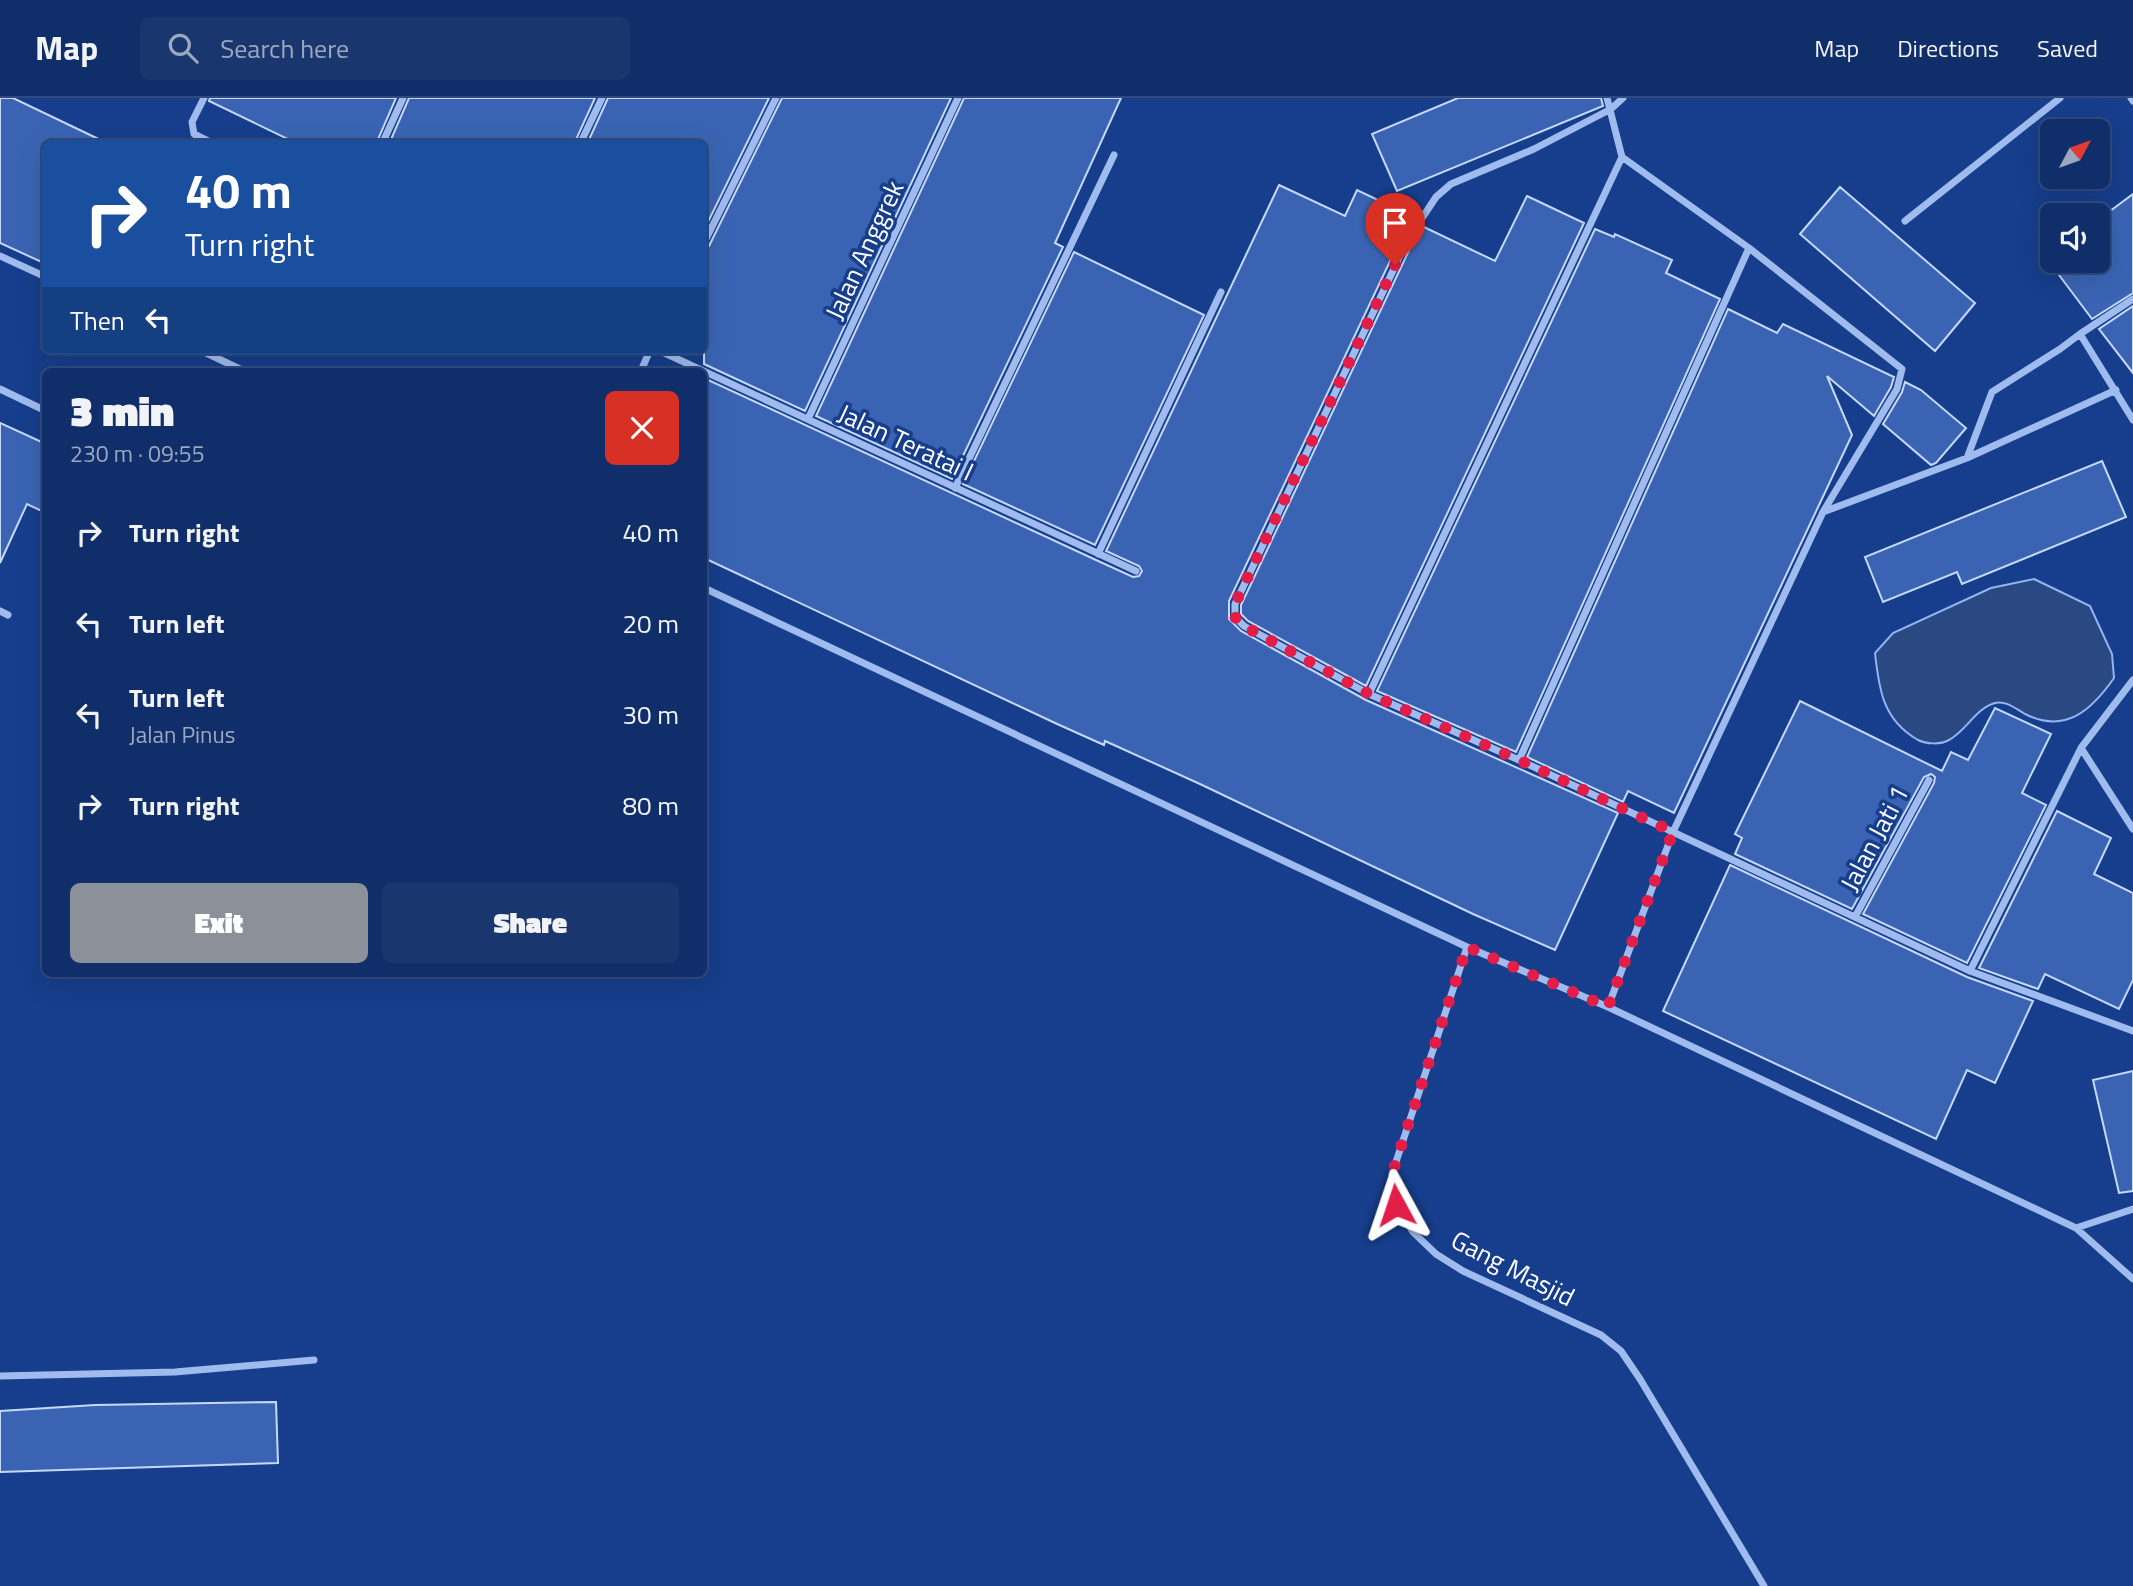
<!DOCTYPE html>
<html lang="en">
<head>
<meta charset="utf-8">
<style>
	body { margin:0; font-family:"Titillium Web",sans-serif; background:#19366f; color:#f1f3f6; height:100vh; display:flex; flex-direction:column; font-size:26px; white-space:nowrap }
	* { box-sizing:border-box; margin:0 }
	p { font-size:23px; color:#9ca8c0 }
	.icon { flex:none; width:38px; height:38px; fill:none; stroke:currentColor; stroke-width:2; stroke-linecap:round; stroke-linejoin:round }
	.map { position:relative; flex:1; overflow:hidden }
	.side { position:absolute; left:42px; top:270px; width:665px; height:609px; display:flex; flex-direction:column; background:#102e69; border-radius:10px; box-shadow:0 7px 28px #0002,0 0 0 2px #304a7d }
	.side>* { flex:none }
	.guide { position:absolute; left:42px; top:42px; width:665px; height:214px; border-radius:10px; box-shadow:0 7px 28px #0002,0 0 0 2px #304a7d; background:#1a4fa0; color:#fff; overflow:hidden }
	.needle { width:46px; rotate:49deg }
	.buttons { position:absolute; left:2040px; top:21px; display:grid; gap:14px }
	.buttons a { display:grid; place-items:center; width:70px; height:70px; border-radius:10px; background:#102e69; box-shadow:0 7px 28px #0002,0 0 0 2px #304a7d; font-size:35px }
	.pin { position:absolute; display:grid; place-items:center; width:60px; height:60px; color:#fff; margin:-72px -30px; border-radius:50% 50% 50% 0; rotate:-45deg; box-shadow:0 0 7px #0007 }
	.pin .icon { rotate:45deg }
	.me { position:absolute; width:77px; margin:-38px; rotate:355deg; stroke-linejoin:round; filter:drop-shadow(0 0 5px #0008) }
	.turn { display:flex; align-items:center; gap:24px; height:147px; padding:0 28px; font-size:32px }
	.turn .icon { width:91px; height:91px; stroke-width:2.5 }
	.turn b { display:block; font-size:49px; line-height:60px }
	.then { display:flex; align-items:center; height:66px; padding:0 28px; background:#0003; gap:14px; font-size:26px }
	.round { display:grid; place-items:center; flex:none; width:74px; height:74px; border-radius:10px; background:#19366f }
	.summary { display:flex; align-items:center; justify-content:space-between; height:119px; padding:0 28px }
	h1 { font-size:42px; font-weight:800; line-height:52px }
	.action { display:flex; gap:14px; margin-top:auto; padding:14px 28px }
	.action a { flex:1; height:80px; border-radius:10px; background:#8c9099; color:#fff; font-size:28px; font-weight:800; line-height:80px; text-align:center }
	.action a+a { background:#19366f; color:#f1f3f6 }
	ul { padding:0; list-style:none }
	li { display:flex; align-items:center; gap:21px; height:91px; padding:0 28px }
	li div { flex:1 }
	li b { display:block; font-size:26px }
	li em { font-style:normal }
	header { display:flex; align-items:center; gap:42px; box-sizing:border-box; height:98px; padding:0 35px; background:#102e69; border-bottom:2px solid #304a7d }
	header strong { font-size:33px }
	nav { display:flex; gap:38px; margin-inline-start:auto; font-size:24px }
	.search { width:490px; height:63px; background:#19366f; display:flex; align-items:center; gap:18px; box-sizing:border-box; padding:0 24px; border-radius:10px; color:#9ca8c0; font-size:26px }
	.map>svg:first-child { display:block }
	.water { fill:#2a4882; stroke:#92b5f2; stroke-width:2 }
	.building { fill:#3a64b3; stroke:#c6d9fb; stroke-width:2 }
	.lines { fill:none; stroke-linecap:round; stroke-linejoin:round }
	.street { stroke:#a0bcef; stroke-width:7 }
	.route { stroke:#e11d48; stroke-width:12; stroke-dasharray:0 21.6 }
	.labels { text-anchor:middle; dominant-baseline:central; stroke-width:7; stroke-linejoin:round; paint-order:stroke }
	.street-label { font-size:26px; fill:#fff; stroke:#163e8c }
</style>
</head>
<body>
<header>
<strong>Map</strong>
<div class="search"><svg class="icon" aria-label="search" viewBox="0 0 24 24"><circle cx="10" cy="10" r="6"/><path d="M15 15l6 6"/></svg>Search here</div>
<nav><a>Map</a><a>Directions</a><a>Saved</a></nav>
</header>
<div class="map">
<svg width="2133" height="1488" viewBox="0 0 2133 1488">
	<rect width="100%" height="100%" fill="#163e8c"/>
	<path class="water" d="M2034,481L2090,508L2112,556L2114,580C2091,613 2065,636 2025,616C2016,611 2006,602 1995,605C1976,610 1966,633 1949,642C1940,647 1926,646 1918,642C1883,622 1879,592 1875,555L1893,535L1991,490Z"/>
	<path class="building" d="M0,0H13L109,46H46V166L0,145Z
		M210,0H396L376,46H298L209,3Z
		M409,0H595L574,46H389Z
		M608,0H769L704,132V46H587Z
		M782,0H951L805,313L704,266V151L709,148Z
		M964,0H1121L1055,145L1063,149L952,381L816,318Z
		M1458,0H1601L1603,8L1397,93L1372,36Z
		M1279,87L1345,118L1357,92L1414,119L1401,140L1229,503V521L1241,533L1366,602L1618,715L1555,852L1473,816L1200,686L1105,643L1104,647L1055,625L704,460V280L1096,462L1133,479L1139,478L1142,473L1139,468L1106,453Z
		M1840,89L1975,205L1935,253L1800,136Z
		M2133,96V195L2092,221L2047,161L2053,156V163H2098V122Z
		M1527,98L1584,125L1366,588L1248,523L1241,516V507L1412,146L1424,129L1495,163Z
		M1595,131L1614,139L1615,136L1672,162L1666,175L1720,201L1516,654L1377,593Z
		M1074,154L1204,217L1095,447L963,386Z
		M2133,208V275L2099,231Z
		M1728,211L1777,235L1783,226L1894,279L1891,289L1874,318L1827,278L1852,337L1674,715L1628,693L1623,704L1527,659Z
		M1905,284L1921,292L1966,330L1936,365L1931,367L1883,326L1902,294Z
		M0,325L46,346V415L27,406L0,465Z
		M2102,363L2126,419L1962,486L1957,474L1883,504L1865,459Z
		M1800,603L1942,673L1951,654L1968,662L1995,610L2051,636L2022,695L2046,707L1967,865L1863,816L1934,685L1935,679L1931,676L1924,679L1852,811L1735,756L1742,740L1735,736Z
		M2057,713L2111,740L2094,776L2133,795V882L2119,911L2045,876L2038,891L1979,870Z
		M1730,767L1967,879L2033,903L1995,985L1967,972L1936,1041L1663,913Z
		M2133,973V1093L2119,1095L2093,982Z
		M276,1304L278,1365L0,1374V1313L95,1307Z"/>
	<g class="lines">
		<path class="street" d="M204,0L192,24L194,36L214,46
			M1607,0L1622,59L1749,150L1902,271L1897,291L1823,414L1673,734L1608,909
			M1623,0L1611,11L1534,51L1451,86L1436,99L1407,143L1235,506V519L1244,528L1369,596L1519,662L1970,873L2133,933
			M2131,0L2133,3
			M382,46L403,0
			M580,46L602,0
			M1905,123L2060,0
			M704,145L776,0
			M0,158L46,179
			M2080,236L2133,201
			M200,252L244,273
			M658,252L1136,473
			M641,273L650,252
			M0,291L46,313
			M808,321L958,0
			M1967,360L1992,294L2060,251L2080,236L2133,322
			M955,390L1114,57
			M1823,414L1967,360L2116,292
			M1098,456L1221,194
			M704,490L1467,849L1608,909L2076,1130L2133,1181
			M0,513L8,517
			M1369,596L1622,59
			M2081,650L2133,582
			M1519,662L1749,150
			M1855,819L1929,682
			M1467,849L1392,1076L1396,1107L1413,1134L1436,1156L1463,1173L1601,1237L1621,1253L1640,1281L1764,1488
			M1970,873L2081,650L2133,731
			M2076,1130L2133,1111
			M0,1278L175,1274L314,1262"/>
	</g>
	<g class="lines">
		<path class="route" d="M1395,167L1235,506V519L1244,528L1369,596L1519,662L1673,734L1608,909L1467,849L1392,1076L1396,1107"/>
	</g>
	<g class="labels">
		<g class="street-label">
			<text transform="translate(864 152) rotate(-65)">Jalan Anggrek</text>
			<text transform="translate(906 344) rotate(25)">Jalan Teratai I</text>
			<text transform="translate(1874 740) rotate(-62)">Jalan Jati 1</text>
			<text transform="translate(1513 1170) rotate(27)">Gang Masjid</text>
		</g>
	</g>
</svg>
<div class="buttons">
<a><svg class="needle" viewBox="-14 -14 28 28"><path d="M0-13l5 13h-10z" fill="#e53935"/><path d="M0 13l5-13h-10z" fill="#9ca8c0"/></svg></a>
<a><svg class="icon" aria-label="sound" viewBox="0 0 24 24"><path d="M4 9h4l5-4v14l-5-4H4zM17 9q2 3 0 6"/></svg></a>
</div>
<div class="pin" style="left:1395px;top:167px;background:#d93025"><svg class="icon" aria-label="arrive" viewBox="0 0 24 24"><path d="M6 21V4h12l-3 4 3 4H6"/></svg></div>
<svg class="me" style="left:1396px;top:1107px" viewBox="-20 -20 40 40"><path d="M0-17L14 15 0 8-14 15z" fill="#e11d48" stroke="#fff" stroke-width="4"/></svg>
<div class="guide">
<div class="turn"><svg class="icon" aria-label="right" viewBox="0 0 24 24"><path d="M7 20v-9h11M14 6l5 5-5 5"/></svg><div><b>40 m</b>Turn right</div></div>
<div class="then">Then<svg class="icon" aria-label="left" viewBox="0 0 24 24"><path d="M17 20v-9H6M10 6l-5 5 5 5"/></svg></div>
</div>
<section class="side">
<div class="summary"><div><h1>3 min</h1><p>230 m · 09:55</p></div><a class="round" style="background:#d93025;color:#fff"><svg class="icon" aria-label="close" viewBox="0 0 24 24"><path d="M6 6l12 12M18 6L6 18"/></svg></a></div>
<ul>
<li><svg class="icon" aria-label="right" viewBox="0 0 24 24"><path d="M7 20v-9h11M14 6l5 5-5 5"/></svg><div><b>Turn right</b></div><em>40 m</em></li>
<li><svg class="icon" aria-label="left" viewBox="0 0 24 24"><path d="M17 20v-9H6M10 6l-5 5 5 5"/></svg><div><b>Turn left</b></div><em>20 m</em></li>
<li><svg class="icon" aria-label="left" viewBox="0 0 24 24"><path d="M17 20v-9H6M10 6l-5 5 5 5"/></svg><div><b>Turn left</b><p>Jalan Pinus</p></div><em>30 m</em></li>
<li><svg class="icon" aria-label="right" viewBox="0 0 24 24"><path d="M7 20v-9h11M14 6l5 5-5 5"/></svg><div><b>Turn right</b></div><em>80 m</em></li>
</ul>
<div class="action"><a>Exit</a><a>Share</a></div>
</section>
</div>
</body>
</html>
